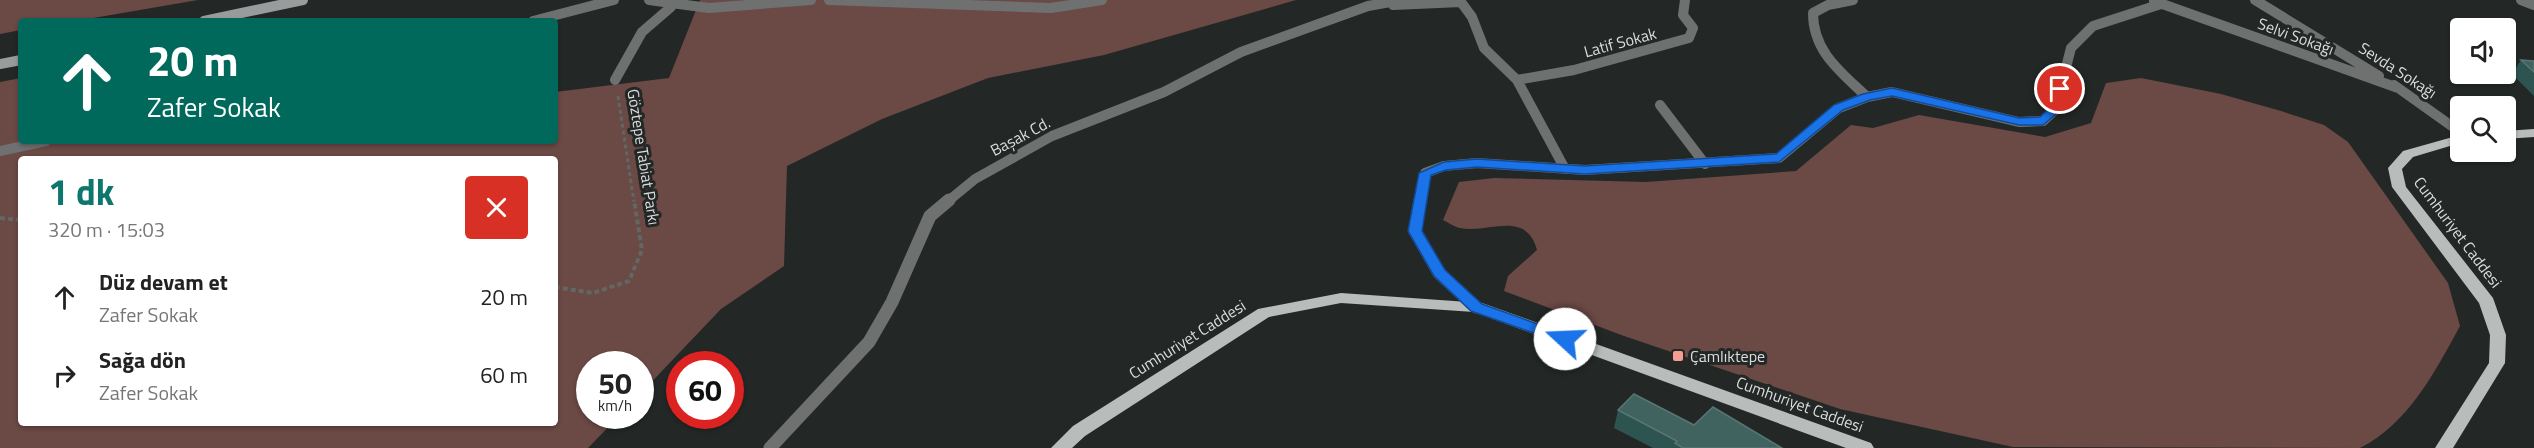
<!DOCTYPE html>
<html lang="tr">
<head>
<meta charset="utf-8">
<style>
	body { margin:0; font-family:"Titillium Web",sans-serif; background:#f6f6f6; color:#222; height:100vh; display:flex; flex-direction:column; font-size:22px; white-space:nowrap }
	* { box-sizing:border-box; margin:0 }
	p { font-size:20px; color:#767676 }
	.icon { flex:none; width:33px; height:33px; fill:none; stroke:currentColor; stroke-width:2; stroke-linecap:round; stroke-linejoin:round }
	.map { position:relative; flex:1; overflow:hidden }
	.panel { position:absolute; left:18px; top:156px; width:540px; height:270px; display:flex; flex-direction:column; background:#fff; border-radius:6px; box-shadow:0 2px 4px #0004 }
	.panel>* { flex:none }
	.banner { position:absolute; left:18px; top:18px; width:540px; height:126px; border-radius:6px; box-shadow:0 2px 4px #0004; background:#00695c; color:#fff; overflow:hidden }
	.controls { position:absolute; left:2450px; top:18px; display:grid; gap:12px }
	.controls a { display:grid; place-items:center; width:66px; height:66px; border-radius:6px; background:#fff; box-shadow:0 2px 4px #0004; font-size:30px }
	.speed { position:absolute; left:576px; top:351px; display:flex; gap:12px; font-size:30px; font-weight:700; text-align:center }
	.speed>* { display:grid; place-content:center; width:78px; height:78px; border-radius:50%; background:#fff; box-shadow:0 2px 4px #0004; line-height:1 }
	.speed small { font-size:15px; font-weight:400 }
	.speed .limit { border:9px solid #d22; background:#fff; color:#111 }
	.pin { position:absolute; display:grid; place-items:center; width:51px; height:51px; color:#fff; margin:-26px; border:3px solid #fff; border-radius:50%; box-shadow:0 2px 6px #0007 }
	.me { position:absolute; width:66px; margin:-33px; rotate:290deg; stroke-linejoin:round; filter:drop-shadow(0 0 4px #0008) }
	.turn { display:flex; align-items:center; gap:21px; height:126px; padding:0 30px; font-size:27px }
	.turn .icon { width:78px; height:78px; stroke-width:2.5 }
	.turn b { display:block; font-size:42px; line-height:51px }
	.round { display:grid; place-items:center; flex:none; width:63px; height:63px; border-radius:6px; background:#f6f6f6 }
	.summary { display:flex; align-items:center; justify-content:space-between; height:102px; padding:0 30px }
	h1 { font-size:36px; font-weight:700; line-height:45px; color:#0f766e }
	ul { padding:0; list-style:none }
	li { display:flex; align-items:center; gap:18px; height:78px; padding:0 30px }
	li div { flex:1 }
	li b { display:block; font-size:22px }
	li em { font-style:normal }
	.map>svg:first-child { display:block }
	.forest { fill:#6b4945; fill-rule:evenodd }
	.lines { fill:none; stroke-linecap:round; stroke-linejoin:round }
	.path-far1 { stroke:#626665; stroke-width:3; stroke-dasharray:4 3; stroke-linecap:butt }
	.path { stroke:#626665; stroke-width:4; stroke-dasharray:5 3; stroke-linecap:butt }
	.lane { stroke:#6f7171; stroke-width:10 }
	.street-far1 { stroke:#6f7171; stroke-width:10 }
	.street { stroke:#6f7171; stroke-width:13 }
	.secondary { stroke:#989c9c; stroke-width:10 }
	.primary { fill:#b8bdbc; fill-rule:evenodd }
	.wall { fill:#2d5451 }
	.building { fill:#406360; stroke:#587673; stroke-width:1.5 }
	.route { fill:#1a73e8; stroke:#114b97; stroke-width:1.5 }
	.poi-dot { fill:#f59c93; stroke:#232827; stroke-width:2 }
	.labels { text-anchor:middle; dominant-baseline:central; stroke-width:6; stroke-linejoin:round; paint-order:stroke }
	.street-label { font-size:16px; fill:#dadddd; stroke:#232827 }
	.poi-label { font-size:16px; fill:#dadddd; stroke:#232827; text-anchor:start }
</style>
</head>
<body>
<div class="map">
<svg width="2534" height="448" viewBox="0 0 2534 448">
	<rect width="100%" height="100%" fill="#232827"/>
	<path class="forest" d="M0,0H198L76,21H21V30L0,34Z
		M700,0H1296L1104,55L988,78L882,119L787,166L784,266L721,309L641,393L640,364H590V416H619L588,448H0V82L21,78V141H555V92L669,78ZM21,159H555V423H21Z
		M2141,78L2221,94L2281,111L2324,125L2348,142L2448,283L2460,326C2435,372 2408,424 2360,448L2013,447L1840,409L1624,336L1504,291L1508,276L1537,250C1526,209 1488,234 1460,228C1454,227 1448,222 1443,220L1459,182L1494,178L1646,182L1796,171L1851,125L1873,128L1919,115L2045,137L2091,123L2106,83Z"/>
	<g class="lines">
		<path class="path-far1" d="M618,96L634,202"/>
		<path class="path" d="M0,218L21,220
			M555,287L593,293L629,281L642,250L634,200"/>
		<path class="lane" d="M649,0L709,8L811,0
			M829,0L1051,8L1102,0
			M533,21L614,0
			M615,80L642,32L671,7
			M0,151L46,141"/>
		<path class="street-far1" d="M1853,0L1828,5L1813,13C1813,52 1841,72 1867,97
			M2255,0L2379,76
			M2521,0L2534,5
			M2154,1L2398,88
			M1393,5L1461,2L1472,17L1484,48L1517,80L1565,169
			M1517,80L1574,70L1689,38L1693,28L1683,15L1685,0
			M2394,85L2460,132
			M1660,105L1705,164
			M947,202L975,179L1052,136L1164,92L1241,52L1368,6L1401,0
			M1420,202L1425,173L1444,166L1477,163L1585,170L1779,158L1839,108L1867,97L1892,92L2019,122L2043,121L2055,110L2071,48L2093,26L2161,4"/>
		<path class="street" d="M1420,200L1415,231L1439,273L1476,307
			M770,448L869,342L892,302L930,216L949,200"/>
		<path class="secondary" d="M204,21L303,0
			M0,64L21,60"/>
		<path class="primary" d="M2534,129V137L2505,139V131Z
			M2460,135V143L2413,157L2402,169L2406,187L2493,298L2506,335L2505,363L2453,448H2435L2489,363L2490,335L2479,303L2392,187L2388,168L2403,151Z
			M1341,293L1482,303L1871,443L1874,448H1846L1474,312L1341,303L1269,317L1085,436L1072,448H1051L1073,426L1258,309Z"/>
	</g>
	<path class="wall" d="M2521,60L2534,61V96L2512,74Z
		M1618,410L1694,425L1782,448H1653L1614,428Z"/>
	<path class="building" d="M2521,60L2534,61V72Z
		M1634,394L1694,425L1713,407L1782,448H1683L1675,443L1677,441L1618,410Z"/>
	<path class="route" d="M2060,85L2066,89L2061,110L2043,125H2019L1892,96L1870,100L1843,110L1779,162L1585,174L1477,167L1446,170L1431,175L1422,231L1445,270L1482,304L1571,336L1573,339L1571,343L1565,344L1471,311L1434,276L1408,231L1419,173L1444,162L1477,159L1585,166L1776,154L1834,105L1863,94L1892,88L2019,118L2040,117L2049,108L2054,89Z"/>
	<rect class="poi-dot" x="1672" y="350" width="12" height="12" rx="3"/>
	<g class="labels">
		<g class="street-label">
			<text transform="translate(2296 36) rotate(20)">Selvi Sokağı</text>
			<text transform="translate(1620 42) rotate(-15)">Latif Sokak</text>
			<text transform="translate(2398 70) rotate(33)">Sevda Sokağı</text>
			<text transform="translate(1020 136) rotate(-28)">Başak Cd.</text>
			<text transform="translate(644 157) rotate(81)">Göztepe Tabiat Parkı</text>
			<text transform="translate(2458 232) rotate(53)">Cumhuriyet Caddesi</text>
			<text transform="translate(1187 339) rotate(-32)">Cumhuriyet Caddesi</text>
			<text transform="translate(1800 404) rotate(20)">Cumhuriyet Caddesi</text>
		</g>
		<g class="poi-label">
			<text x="1690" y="356">Çamlıktepe</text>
		</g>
	</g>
</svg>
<div class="controls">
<a><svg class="icon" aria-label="sound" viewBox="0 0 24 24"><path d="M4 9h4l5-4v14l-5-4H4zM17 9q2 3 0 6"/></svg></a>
<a><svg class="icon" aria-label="search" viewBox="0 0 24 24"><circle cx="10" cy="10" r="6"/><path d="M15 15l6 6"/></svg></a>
</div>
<div class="speed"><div>50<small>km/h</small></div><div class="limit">60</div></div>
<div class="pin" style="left:2060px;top:89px;background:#d93025"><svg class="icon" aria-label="arrive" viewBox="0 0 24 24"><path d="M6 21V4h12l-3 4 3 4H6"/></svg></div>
<svg class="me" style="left:1565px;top:339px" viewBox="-20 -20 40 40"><circle r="19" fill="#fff"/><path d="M0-13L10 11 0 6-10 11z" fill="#1a73e8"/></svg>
<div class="banner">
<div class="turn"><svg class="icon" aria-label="ahead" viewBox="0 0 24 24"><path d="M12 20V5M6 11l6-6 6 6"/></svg><div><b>20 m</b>Zafer Sokak</div></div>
</div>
<section class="panel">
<div class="summary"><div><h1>1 dk</h1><p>320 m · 15:03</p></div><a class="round" style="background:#d93025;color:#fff"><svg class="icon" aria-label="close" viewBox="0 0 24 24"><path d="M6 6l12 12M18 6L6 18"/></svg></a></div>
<ul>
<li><svg class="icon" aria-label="ahead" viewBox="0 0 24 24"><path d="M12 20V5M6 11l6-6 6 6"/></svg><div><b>Düz devam et</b><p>Zafer Sokak</p></div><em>20 m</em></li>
<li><svg class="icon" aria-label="right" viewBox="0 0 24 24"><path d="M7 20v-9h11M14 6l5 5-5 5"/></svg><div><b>Sağa dön</b><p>Zafer Sokak</p></div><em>60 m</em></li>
</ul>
</section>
</div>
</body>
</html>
